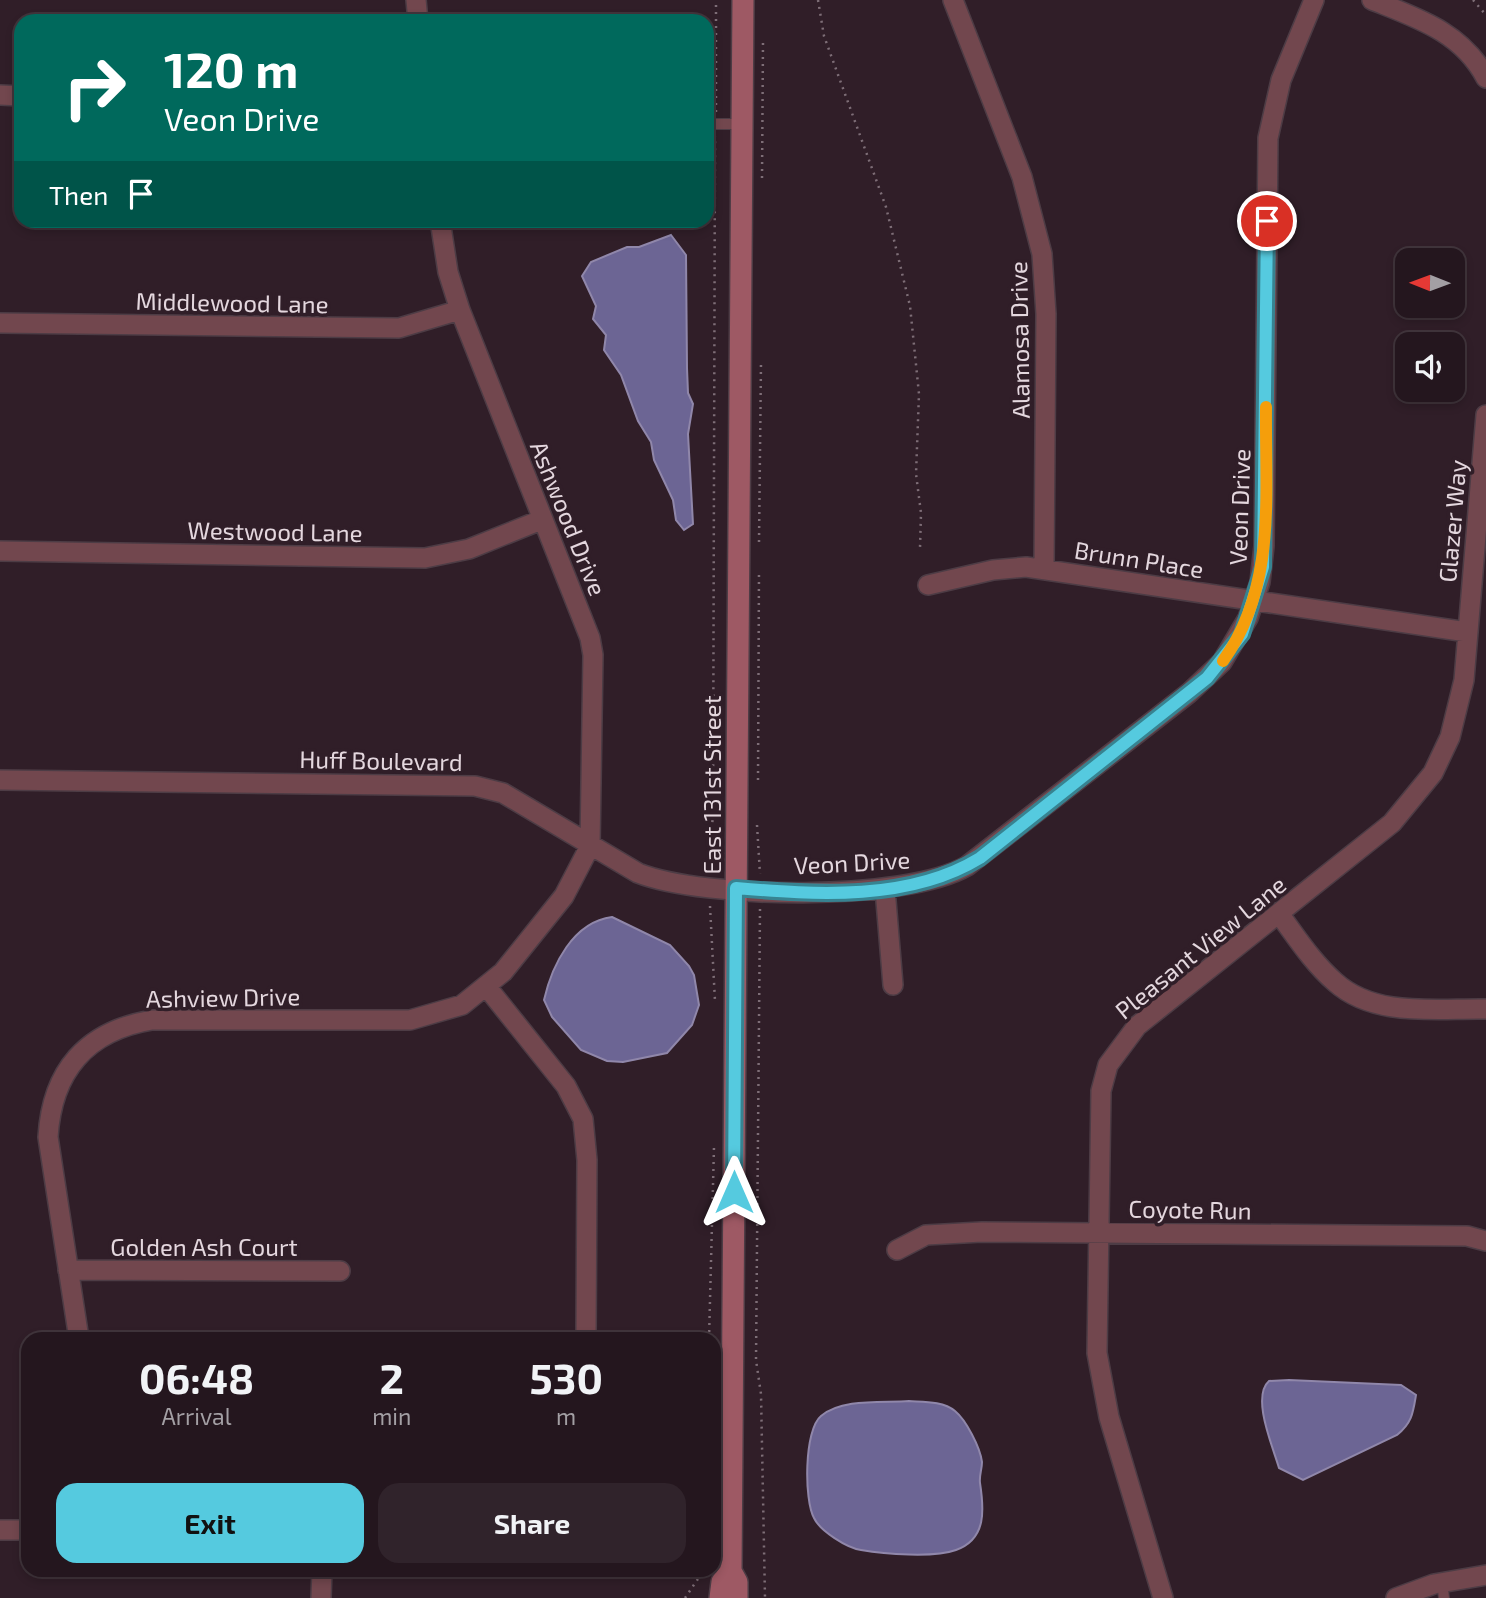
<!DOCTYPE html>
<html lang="en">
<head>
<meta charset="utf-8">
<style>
	body { margin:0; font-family:"Exo 2",sans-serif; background:#30232b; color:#f1f3f6; height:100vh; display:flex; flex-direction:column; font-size:26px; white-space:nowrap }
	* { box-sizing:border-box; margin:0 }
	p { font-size:23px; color:#a39fa4 }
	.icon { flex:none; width:38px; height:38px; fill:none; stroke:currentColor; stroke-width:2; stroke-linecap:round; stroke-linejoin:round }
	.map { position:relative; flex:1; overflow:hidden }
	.drawer { position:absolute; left:21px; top:1332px; width:700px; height:245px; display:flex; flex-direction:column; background:#24161e; border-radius:21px; box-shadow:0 4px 10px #0003,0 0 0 2px #41353c }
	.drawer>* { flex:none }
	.hud { position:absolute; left:14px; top:14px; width:700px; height:214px; border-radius:21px; box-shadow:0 4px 10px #0003,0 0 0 2px #41353c; background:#00695c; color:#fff; overflow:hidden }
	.needle { width:46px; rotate:271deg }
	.buttons { position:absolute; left:1395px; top:248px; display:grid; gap:14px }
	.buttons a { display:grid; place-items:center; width:70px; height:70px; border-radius:14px; background:#24161e; box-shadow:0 4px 10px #0003,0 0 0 2px #41353c; font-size:35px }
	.pin { position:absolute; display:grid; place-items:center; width:60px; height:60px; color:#fff; margin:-30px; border:4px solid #fff; border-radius:50%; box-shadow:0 2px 7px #0007 }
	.me { position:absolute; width:77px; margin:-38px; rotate:0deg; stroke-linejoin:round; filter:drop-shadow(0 0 5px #0008) }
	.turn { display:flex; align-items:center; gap:24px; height:147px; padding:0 35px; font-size:32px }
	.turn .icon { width:91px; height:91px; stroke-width:2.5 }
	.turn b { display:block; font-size:49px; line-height:60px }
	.then { display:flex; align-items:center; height:66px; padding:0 35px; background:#0003; gap:14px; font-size:26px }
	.eta { display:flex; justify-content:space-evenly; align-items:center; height:119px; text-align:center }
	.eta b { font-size:42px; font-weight:700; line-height:49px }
	.primary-button { display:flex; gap:14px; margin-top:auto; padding:14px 35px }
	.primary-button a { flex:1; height:80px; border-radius:21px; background:#55cadf; color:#111; font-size:28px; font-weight:700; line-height:80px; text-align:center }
	.primary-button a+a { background:#30232b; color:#f1f3f6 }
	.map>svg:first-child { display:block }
	.water { fill:#6c6594; stroke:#9087aa; stroke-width:2 }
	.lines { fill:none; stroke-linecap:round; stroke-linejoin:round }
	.lane-casing { stroke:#4d3c45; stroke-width:12 }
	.street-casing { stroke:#4d3c45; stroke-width:22 }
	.secondary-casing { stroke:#4d3c45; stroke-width:24 }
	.path { stroke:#7e6e77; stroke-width:2.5; stroke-dasharray:2 5; stroke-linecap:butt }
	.lane { stroke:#72474e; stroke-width:10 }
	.street { stroke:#72474e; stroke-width:19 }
	.secondary { stroke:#9e5964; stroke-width:21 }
	.route-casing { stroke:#378391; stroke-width:18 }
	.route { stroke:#55cadf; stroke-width:12 }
	.slow { stroke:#f59e0b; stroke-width:12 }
	.labels { text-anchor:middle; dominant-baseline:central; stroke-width:7; stroke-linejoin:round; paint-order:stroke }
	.street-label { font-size:24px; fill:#e4d7de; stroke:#301e28 }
</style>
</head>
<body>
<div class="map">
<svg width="1486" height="1598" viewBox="0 0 1486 1598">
	<rect width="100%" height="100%" fill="#301e28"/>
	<path class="water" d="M671,235L686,255L687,368L688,393L693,404L688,434L693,524L684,530L676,520L673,500L654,460L651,442L638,421L621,375L604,350L606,335L593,319L596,306L582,276L591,262L627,247H639Z
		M612,917L670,945L689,966L694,975L699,1005L692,1025L667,1053L623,1062L607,1061L581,1050L552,1017L544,1000C552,965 573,922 612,917Z
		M1289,1380L1401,1385L1416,1395C1413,1413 1412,1423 1397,1435L1303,1480L1279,1468C1273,1447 1251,1397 1269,1381Z
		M909,1401C923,1402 943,1401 955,1411C966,1420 980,1447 982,1462C982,1469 979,1476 980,1483C984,1509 987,1539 956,1550C934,1558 884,1554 861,1550C847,1548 820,1531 814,1518C804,1500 804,1430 821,1416C842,1398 883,1403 909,1401Z"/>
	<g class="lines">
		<defs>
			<path id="lane" d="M707,124H742
				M1442,1582L1444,1598"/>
			<path id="street" d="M416,0L418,21
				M953,0L1022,177L1042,254L1046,314L1044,569
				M1372,0C1417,18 1462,32 1486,78
				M0,95L21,96
				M0,323L399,328L460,310
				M0,551L425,558L469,549L541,520
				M928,585L993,570L1026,567L1467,632
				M0,780L475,786L503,793L638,873C704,899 905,902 967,866L1189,693L1222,662L1248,618L1260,582L1264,546L1268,138L1281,80L1314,0
				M885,889L893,985
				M1280,915C1297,938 1313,963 1335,982C1375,1018 1437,1008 1486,1009
				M486,986L566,1086L583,1119L587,1160L586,1339
				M897,1250L926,1235L982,1232L1467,1236L1486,1241
				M68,1270L340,1271
				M79,1339L48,1137C52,1071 86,1031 152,1020H410L462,1005L503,972L564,896L590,846L593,655L590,638L460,310L448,272L440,220
				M0,1530H28
				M321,1598L322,1570
				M1163,1598L1109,1417L1097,1353L1101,1091L1108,1065L1137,1026L1392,823L1433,773L1450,737L1464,680L1486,415
				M1396,1598L1434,1584L1486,1575"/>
			<path id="secondary" d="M720,1598L722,1582L731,1571
				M737,1598V1582L731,1571L743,0"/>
		</defs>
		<use href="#lane" class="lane-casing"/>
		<use href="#street" class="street-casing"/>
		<use href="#secondary" class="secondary-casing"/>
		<path class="path" d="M818,0L824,36L886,207L910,306L919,394L916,474L921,513L920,548
			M1473,0L1486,15
			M716,112V0
			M762,178L763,41
			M759,542L761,363
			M758,780L759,570
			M757,825L760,874
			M708,871L713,815L715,136
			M710,906L715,1001
			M760,909L756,1360L761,1394L765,1598
			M709,1339L714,1147
			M685,1598L704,1570"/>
		<use href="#lane" class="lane"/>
		<use href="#street" class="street"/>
		<use href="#secondary" class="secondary"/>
	</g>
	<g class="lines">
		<defs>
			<path id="route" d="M734,1192L736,888C817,895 910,901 980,858L1207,678L1242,634L1263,567L1267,221"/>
		</defs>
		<use href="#route" class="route-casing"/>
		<use href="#route" class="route"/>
		<path class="slow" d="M1223,661C1277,586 1265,494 1266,407"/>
	</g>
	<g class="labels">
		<g class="street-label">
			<text transform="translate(232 302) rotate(1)">Middlewood Lane</text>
			<text transform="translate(1019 340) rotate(-91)">Alamosa Drive</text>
			<text transform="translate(1239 507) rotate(-88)">Veon Drive</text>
			<text transform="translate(569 518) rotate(68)">Ashwood Drive</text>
			<text transform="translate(1452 521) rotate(-85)">Glazer Way</text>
			<text transform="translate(275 531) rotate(1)">Westwood Lane</text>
			<text transform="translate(1139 559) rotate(9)">Brunn Place</text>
			<text transform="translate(381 760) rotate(1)">Huff Boulevard</text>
			<text transform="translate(711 785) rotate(-90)">East 131st Street</text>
			<text transform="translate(852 862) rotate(-3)">Veon Drive</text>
			<text transform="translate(1200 947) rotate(-39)">Pleasant View Lane</text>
			<text transform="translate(223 997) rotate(-1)">Ashview Drive</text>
			<text transform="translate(1190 1209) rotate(1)">Coyote Run</text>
			<text x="204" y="1246">Golden Ash Court</text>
		</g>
	</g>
</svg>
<div class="buttons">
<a><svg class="needle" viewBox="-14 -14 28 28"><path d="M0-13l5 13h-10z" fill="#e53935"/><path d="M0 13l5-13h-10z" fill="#a39fa4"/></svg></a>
<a><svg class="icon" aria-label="sound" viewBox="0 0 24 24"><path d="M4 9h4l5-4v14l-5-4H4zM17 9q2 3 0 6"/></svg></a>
</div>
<div class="pin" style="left:1267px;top:221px;background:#d93025"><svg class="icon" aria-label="arrive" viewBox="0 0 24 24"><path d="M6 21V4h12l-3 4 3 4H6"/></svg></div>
<svg class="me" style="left:734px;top:1192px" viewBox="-20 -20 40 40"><path d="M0-17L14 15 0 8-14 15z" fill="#55cadf" stroke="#fff" stroke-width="4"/></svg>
<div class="hud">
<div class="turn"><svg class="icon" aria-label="right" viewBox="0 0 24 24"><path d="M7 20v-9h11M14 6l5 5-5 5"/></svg><div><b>120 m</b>Veon Drive</div></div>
<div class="then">Then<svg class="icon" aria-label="arrive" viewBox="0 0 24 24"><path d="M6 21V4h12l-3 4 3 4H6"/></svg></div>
</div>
<section class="drawer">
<div class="eta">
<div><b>06:48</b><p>Arrival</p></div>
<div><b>2</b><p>min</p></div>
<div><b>530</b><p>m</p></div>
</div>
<div class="primary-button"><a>Exit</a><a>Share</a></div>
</section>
</div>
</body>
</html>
